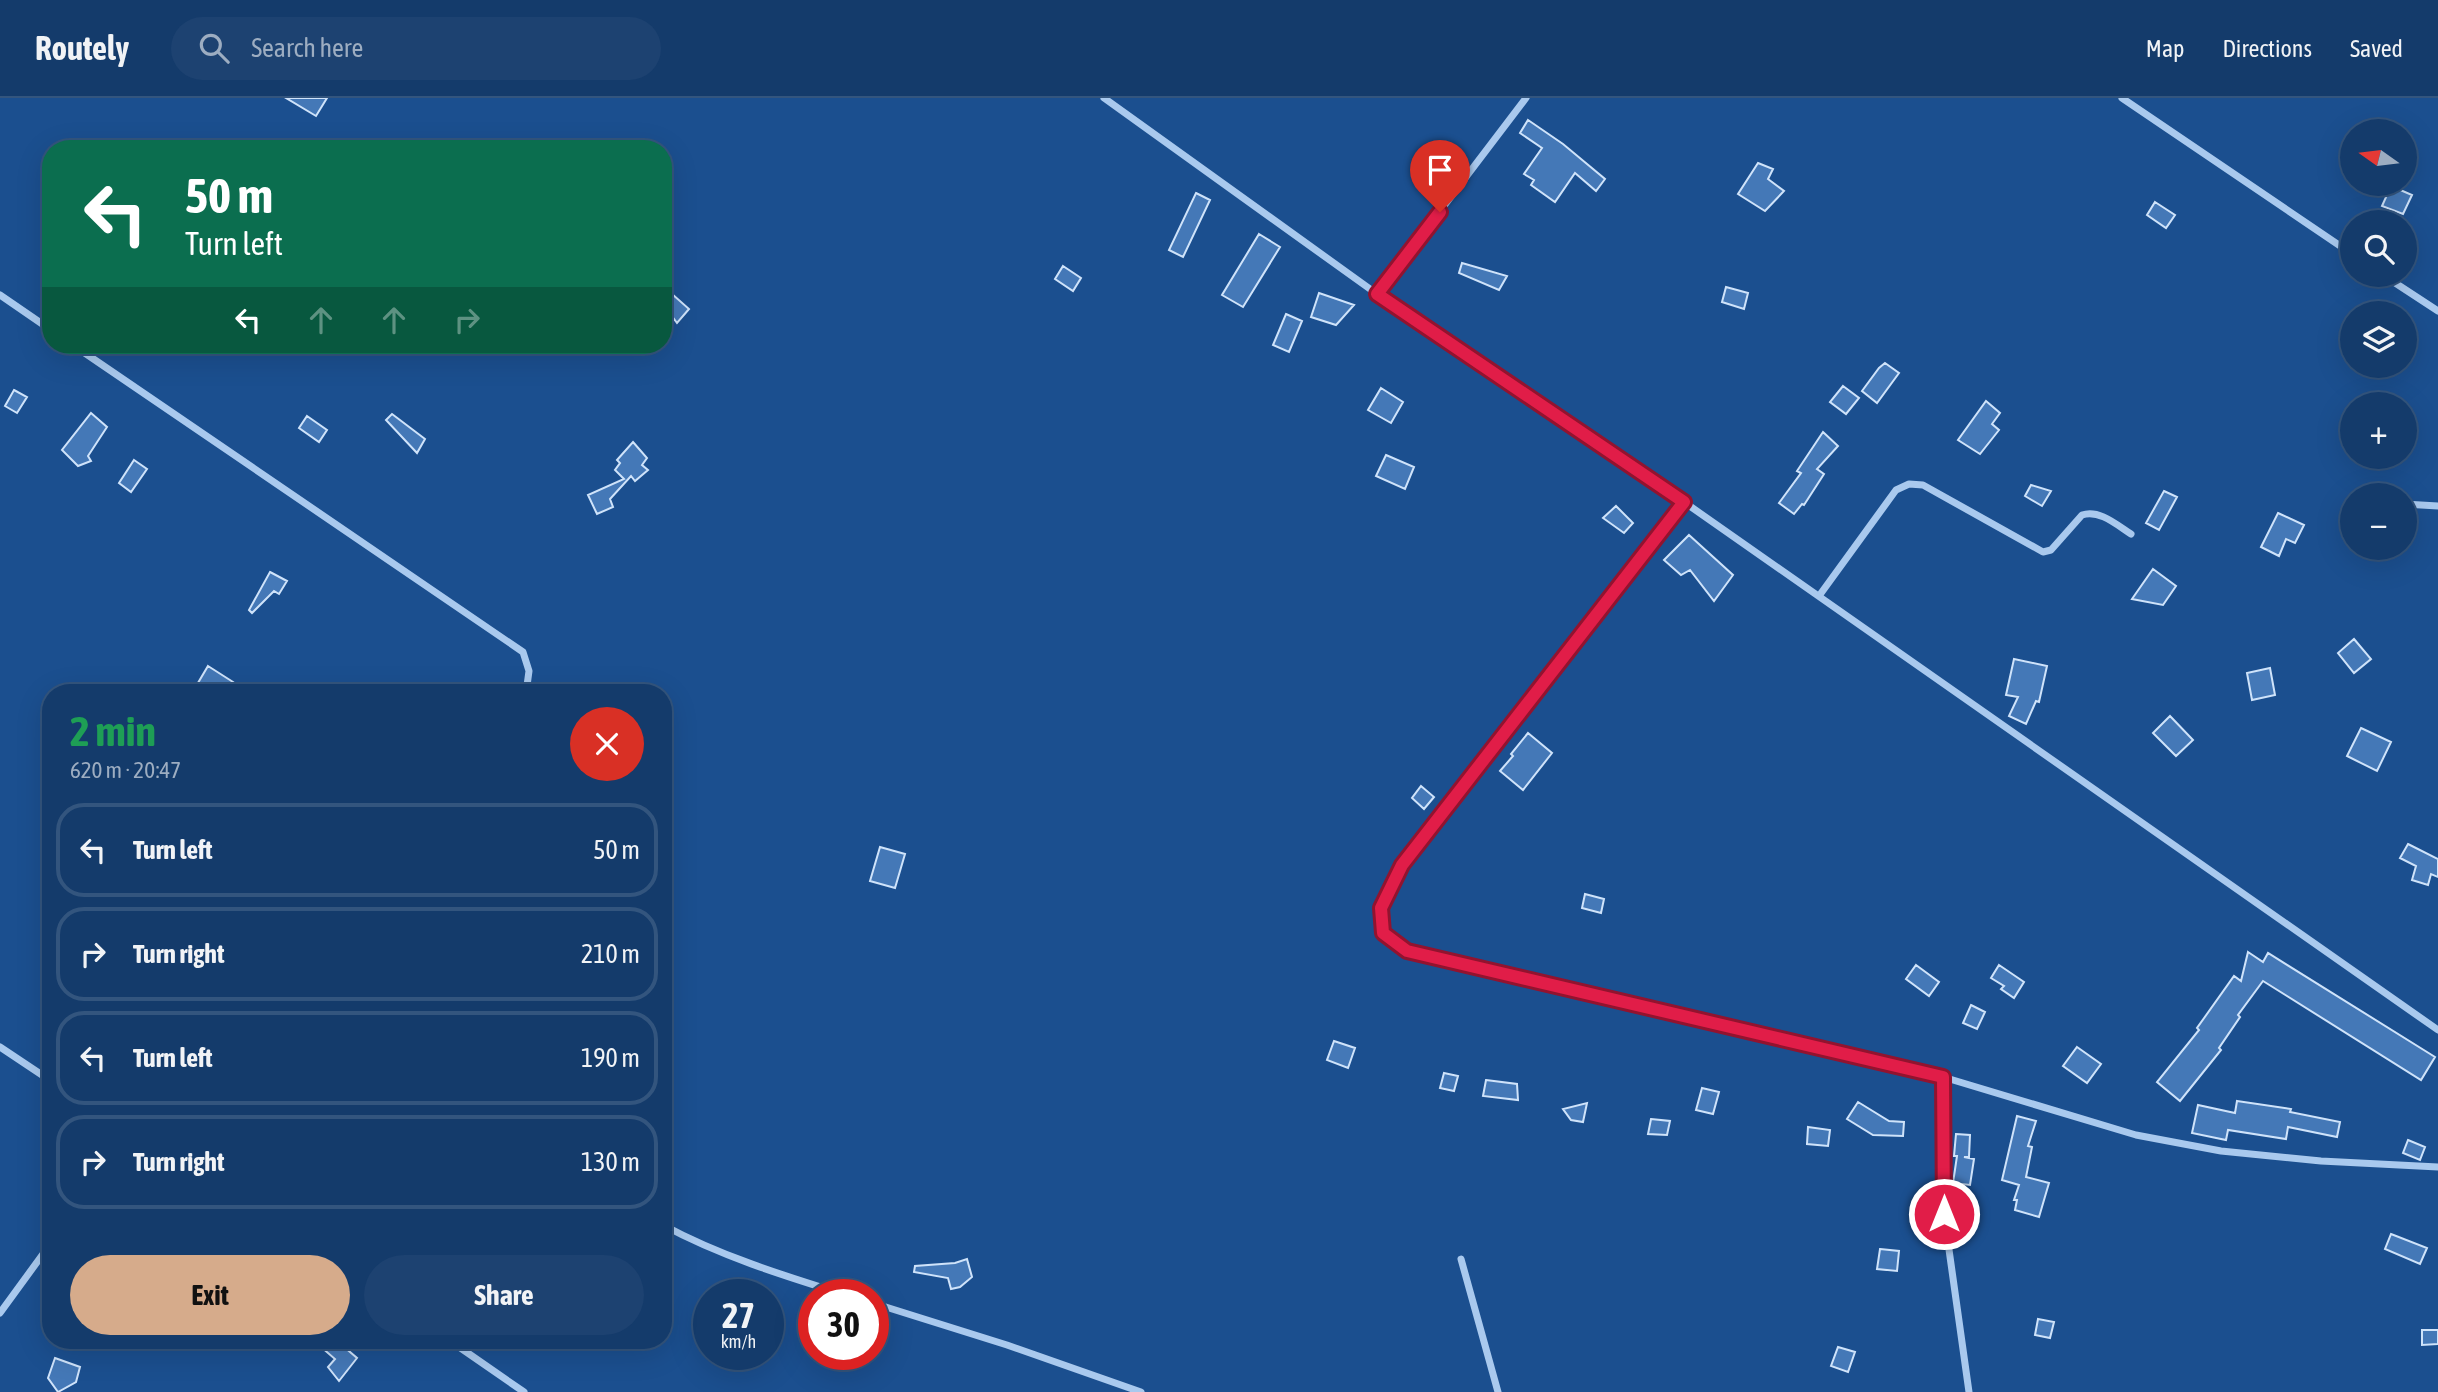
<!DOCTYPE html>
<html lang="en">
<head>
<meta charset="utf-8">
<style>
	body { margin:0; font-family:"Asap Condensed",sans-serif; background:#1d4271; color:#f1f3f6; height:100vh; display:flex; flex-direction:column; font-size:26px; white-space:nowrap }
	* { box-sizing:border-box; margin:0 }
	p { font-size:23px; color:#9dadc1 }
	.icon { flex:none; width:38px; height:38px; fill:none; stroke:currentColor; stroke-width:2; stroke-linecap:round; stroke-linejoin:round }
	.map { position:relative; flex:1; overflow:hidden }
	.sheet { position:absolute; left:42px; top:586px; width:630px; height:665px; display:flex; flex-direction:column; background:#143b6b; border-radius:28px; box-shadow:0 7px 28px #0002,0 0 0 2px #33557e }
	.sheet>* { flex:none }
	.guide { position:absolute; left:42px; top:42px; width:630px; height:214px; border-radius:28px; box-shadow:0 7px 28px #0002,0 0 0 2px #33557e; background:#0b6e4f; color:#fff; overflow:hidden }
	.needle { width:46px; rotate:284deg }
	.fabs { position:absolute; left:2340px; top:21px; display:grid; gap:14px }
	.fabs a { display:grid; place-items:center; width:77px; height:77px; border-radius:50%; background:#143b6b; box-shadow:0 7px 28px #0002,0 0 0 2px #33557e; font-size:35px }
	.speed { position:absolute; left:693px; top:1181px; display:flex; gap:14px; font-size:35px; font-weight:700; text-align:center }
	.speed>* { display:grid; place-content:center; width:91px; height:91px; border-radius:50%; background:#143b6b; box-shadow:0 7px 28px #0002,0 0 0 2px #33557e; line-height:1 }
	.speed small { font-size:18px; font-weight:400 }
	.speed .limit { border:10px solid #d22; background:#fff; color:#111 }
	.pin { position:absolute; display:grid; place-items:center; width:60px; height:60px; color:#fff; margin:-72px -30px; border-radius:50% 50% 50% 0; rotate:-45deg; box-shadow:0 0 7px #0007 }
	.pin .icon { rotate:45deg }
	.me { position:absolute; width:77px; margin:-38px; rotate:0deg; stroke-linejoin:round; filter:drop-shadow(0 0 5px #0008) }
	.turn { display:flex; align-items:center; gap:24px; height:147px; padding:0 28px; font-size:32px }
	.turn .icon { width:91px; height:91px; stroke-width:2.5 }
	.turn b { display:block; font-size:49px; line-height:60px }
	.lanes { display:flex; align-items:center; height:66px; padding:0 28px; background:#0003; justify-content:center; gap:35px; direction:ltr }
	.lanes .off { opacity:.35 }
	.round { display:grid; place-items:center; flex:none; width:74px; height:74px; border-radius:37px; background:#1d4271 }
	.overview { display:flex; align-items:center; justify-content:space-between; height:119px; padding:0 28px }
	h1 { font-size:42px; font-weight:700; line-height:52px; color:#1e9e55 }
	.primary-button { display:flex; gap:14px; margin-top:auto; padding:14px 28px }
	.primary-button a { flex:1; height:80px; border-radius:42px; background:#d6ab8b; color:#111; font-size:28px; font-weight:700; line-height:80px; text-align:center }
	.primary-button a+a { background:#1d4271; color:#f1f3f6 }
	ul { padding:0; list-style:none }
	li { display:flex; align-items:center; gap:21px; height:94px; margin:0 14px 10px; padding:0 14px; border:4px solid #33557e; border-radius:28px }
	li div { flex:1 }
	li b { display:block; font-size:26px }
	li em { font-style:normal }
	header { display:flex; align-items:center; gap:42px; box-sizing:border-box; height:98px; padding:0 35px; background:#143b6b; border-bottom:2px solid #33557e }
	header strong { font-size:33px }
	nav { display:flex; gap:38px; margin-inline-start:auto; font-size:24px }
	.search { width:490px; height:63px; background:#1d4271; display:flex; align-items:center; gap:18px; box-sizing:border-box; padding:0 24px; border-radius:38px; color:#9dadc1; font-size:26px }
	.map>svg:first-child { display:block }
	.building { fill:#4478b7; stroke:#cfe3fa; stroke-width:2 }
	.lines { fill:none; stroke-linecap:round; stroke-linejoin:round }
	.street { stroke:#a9c9ee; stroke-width:7 }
	.route-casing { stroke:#92132f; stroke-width:18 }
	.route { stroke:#e11d48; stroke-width:12 }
</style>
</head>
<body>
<header>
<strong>Routely</strong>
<div class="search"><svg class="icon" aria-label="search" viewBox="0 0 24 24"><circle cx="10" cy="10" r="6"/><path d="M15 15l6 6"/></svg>Search here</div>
<nav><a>Map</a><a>Directions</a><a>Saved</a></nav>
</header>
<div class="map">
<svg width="2438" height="1294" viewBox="0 0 2438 1294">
	<rect width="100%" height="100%" fill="#1b4f8f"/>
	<path class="building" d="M286,0H327L316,18Z
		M1528,22L1563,46L1605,81L1596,93L1575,75L1555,104L1531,87L1534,82L1524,76L1542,50L1520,35Z
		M1758,65L1773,71L1768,81L1784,93L1765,113L1738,96Z
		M2391,88L2412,97L2403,116L2382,108Z
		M1196,95L1210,102L1183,159L1169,152Z
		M2155,104L2175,117L2166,130L2147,117Z
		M1259,136L1280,149L1243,209L1222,197Z
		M1462,165L1507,178L1499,192L1459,175Z
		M1063,168L1081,180L1073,193L1055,181Z
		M663,188L689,211L677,225L674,221L663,229Z
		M1726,189L1748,195L1744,211L1722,204Z
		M1319,195L1354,207L1336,227L1311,219Z
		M1286,216L1302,223L1289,254L1273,247Z
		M1885,265L1899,275L1877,305L1862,293L1879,270Z
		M1843,288L1859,300L1846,316L1830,304Z
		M1381,290L1403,304L1391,325L1368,312Z
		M14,292L27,299L17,315L5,308Z
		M1986,303L2000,315L1992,326L1999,332L1980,356L1958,342Z
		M91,315L107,329L88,358L91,363L78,368L62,352Z
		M392,316L425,341L417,355L386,322Z
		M307,318L327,332L319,344L299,330Z
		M1823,334L1838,348L1817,371L1824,376L1804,407L1802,406L1794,416L1779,405L1801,375L1797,373Z
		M633,344L647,360L642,367L648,372L635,383L631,378L610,401L613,409L597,416L588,397L624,381L615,372L620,365L617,362Z
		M1386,357L1414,369L1405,391L1376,378Z
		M134,362L147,371L131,394L119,385Z
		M2031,387L2051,393L2042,408L2025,398Z
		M2164,393L2177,399L2159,432L2146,425Z
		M1616,408L1633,425L1624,435L1603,420Z
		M2278,415L2304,427L2295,445L2286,441L2279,458L2261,449Z
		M1689,437L1733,477L1714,503L1690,472L1681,477L1664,462Z
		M2153,471L2176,488L2163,507L2132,501Z
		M270,474L287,483L279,496L274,493L252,515L249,512Z
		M2354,541L2371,561L2354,575L2338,555Z
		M2014,561L2047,568L2039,604L2036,603L2026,626L2009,618L2018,599L2006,597Z
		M208,568L233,584L226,595H203L195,590Z
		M2270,570L2275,597L2252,602L2247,575Z
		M2170,618L2193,642L2176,658L2153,635Z
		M2361,630L2391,644L2377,673L2347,658Z
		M1528,635L1552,655L1523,692L1500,673L1513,658L1511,656Z
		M1421,688L1434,699L1424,711L1412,700Z
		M2408,746L2438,761V779L2431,776L2428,787L2412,782L2416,768L2400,760Z
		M880,749L905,756L895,790L870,783Z
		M1585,796L1604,801L1601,815L1582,810Z
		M2248,854L2263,864L2268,855L2435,959L2421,982L2263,883L2238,917L2240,919L2219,950L2221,952L2180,1003L2157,984L2199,932L2197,930L2234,878L2241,883Z
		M1916,867L1939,884L1929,898L1906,881Z
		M1999,867L2024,884L2014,900L2001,891L2004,888L1991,880Z
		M1971,907L1985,914L1977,931L1963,925Z
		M1334,943L1355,950L1348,970L1327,962Z
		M2077,949L2101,966L2087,985L2063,968Z
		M1444,975L1458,978L1454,993L1440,990Z
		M1486,982L1517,986L1518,1002L1483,998Z
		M1702,990L1719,994L1713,1016L1696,1012Z
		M2237,1003L2291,1011L2290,1014L2340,1024L2337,1039L2288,1029L2286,1041L2228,1032L2226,1042L2192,1035L2198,1007L2235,1015Z
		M1858,1004L1889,1023L1904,1024L1903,1038L1873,1037L1847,1021Z
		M1587,1005L1583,1024L1571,1022L1563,1011Z
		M2017,1018L2036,1023L2028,1048L2032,1049L2026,1079L2049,1085L2039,1119L2015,1112L2017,1102H2014L2019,1087L2002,1082Z
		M1651,1021L1670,1023L1667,1037L1648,1036Z
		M1808,1029L1830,1032L1828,1048L1807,1046Z
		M1956,1036L1970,1037L1969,1059H1964L1974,1061L1970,1087L1953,1085L1957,1058H1954Z
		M2408,1042L2425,1049L2420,1062L2403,1055Z
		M2391,1136L2427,1150L2420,1166L2385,1151Z
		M1880,1151L1899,1153L1897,1173L1877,1171Z
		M967,1161L972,1179L960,1189L951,1191L948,1180L914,1174L915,1168L955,1165Z
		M2038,1221L2054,1224L2050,1240L2035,1237Z
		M2422,1232H2438V1246L2422,1247Z
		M313,1242H336L357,1260L339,1283L328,1269L335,1261Z
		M1838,1249L1855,1254L1848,1274L1831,1268Z
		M55,1260L80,1269L76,1284L58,1294L48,1280Z"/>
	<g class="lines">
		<path class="street" d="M1104,0L1377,196L1684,404L2438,932
			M2122,0L2352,156
			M2383,177L2438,213
			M1377,196L1526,0
			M0,197L51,232
			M73,247L523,554L529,573L526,595
			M1684,404L1402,767L1381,810L1383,835L1407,853L1943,979L2136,1037L2221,1053L2321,1063L2438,1069
			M2404,406L2438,408
			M1819,498L1896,392L1909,386L1923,387L2043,454L2051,452L2082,417C2099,411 2117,427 2131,436
			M0,949L51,983
			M1943,979L1944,1116L1969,1294
			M663,1127C720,1158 785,1178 846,1197
			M1461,1161L1498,1294
			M873,1205L1007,1247L1141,1294
			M0,1215L51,1145
			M449,1242L524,1294"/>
	</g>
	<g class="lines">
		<defs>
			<path id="route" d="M1440,114L1377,196L1684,404L1402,767L1381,810L1383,835L1407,853L1943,979L1944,1116"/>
		</defs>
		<use href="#route" class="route-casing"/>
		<use href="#route" class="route"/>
	</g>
</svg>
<div class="fabs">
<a><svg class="needle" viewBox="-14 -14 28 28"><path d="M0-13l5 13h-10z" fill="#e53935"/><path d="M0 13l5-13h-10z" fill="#9dadc1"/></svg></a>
<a><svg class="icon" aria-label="search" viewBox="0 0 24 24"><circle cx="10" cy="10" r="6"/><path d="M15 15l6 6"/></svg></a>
<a><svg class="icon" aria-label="layers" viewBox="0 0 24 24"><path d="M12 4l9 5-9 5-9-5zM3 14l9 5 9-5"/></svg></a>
<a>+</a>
<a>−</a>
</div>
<div class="speed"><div>27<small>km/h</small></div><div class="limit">30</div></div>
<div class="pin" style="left:1440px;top:114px;background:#d93025"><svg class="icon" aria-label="arrive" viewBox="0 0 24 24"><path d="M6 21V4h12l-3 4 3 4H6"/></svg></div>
<svg class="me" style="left:1944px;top:1116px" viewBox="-20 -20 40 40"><circle r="17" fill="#e11d48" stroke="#fff" stroke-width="3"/><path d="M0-11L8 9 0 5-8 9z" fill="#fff"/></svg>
<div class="guide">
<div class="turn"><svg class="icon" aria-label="left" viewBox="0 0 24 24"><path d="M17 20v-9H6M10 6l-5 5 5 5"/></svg><div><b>50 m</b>Turn left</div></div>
<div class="lanes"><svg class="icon" aria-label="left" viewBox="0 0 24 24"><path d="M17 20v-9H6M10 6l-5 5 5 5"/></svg><svg class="icon off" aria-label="ahead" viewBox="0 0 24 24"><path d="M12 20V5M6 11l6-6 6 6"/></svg><svg class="icon off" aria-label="ahead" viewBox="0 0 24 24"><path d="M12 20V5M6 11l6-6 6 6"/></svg><svg class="icon off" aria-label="right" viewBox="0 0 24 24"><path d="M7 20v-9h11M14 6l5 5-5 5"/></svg></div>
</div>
<section class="sheet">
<div class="overview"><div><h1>2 min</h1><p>620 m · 20:47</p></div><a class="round" style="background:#d93025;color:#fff"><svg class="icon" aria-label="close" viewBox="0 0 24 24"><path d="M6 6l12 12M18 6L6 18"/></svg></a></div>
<ul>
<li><svg class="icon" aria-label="left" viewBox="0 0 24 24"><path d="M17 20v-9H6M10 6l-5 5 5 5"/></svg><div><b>Turn left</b></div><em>50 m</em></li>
<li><svg class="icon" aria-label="right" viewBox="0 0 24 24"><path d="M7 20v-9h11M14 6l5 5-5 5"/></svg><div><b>Turn right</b></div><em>210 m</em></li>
<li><svg class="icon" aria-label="left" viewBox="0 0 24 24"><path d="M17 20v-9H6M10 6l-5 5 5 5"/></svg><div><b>Turn left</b></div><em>190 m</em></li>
<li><svg class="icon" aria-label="right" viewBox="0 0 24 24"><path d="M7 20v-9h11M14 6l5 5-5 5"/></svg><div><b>Turn right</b></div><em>130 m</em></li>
</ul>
<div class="primary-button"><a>Exit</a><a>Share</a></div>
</section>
</div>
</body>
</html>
